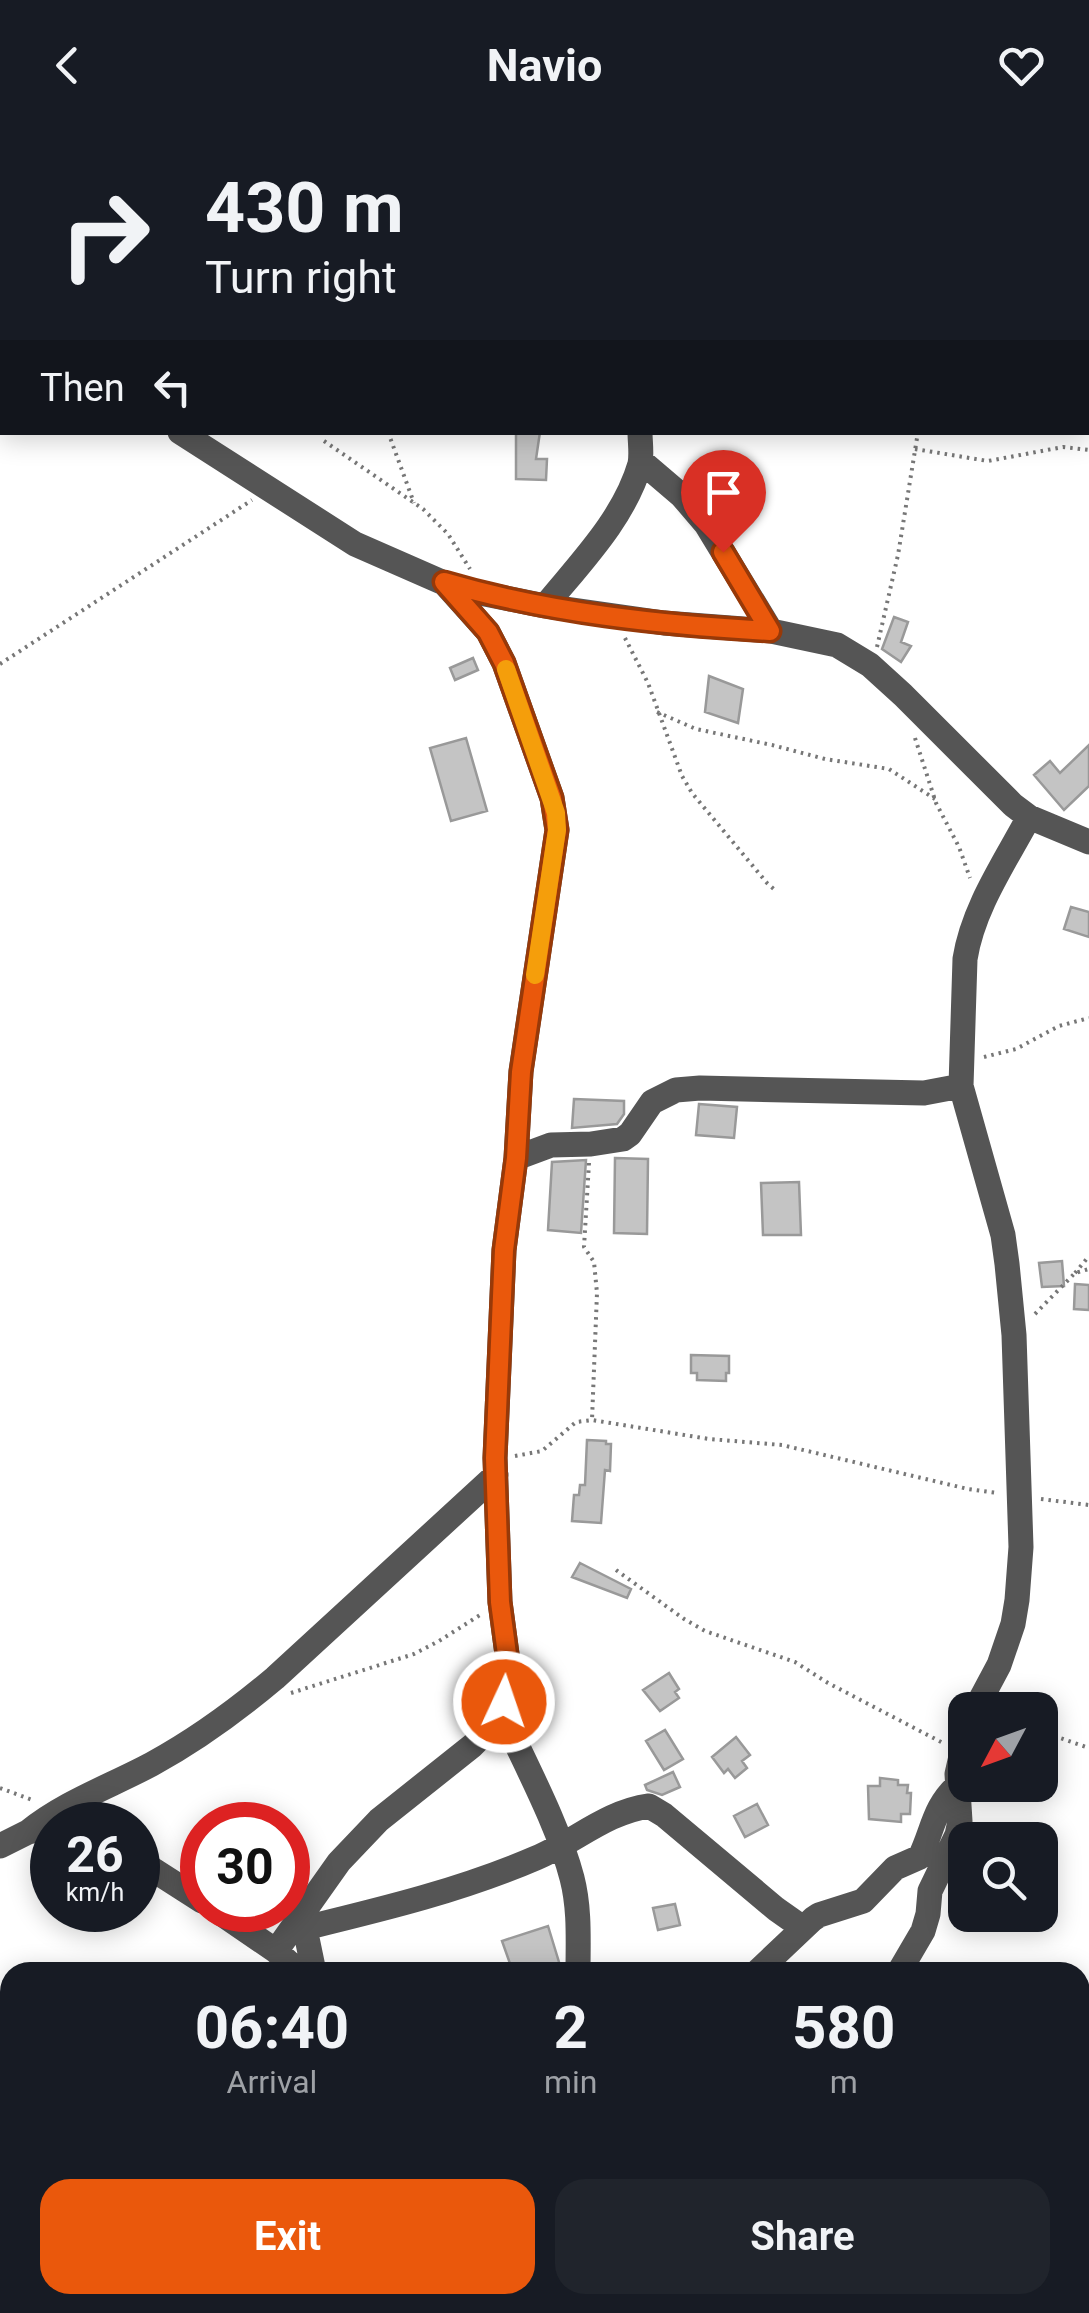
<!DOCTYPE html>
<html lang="en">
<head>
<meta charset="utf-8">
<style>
	body { margin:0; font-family:Roboto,sans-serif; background:#20242c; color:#f1f3f6; height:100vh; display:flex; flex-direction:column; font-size:38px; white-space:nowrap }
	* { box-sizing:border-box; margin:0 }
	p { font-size:32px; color:#9ea1a6 }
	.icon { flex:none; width:55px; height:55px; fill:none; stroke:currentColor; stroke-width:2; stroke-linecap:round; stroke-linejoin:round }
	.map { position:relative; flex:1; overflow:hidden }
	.sheet { position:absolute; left:0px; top:1832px; width:1090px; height:352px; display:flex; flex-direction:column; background:#171b24; border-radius:30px 30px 0 0; box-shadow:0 5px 25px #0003 }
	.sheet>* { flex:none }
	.guide { position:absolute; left:0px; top:0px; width:1090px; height:305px; box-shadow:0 5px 25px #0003; background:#171b24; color:#f1f3f6; overflow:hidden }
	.needle { width:65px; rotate:229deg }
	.buttons { position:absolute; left:948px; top:1562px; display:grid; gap:20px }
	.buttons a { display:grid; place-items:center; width:110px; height:110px; border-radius:20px; background:#171b24; box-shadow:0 5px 25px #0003; font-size:50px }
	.speed { position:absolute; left:30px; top:1672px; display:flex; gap:20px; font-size:50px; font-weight:700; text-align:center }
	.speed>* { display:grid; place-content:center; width:130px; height:130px; border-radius:50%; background:#171b24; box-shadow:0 5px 25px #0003; line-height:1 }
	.speed small { font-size:25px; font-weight:400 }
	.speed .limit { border:15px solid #d22; background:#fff; color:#111 }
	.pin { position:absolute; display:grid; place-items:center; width:85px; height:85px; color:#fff; margin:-102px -42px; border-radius:50% 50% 50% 0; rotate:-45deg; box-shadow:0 0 10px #0007 }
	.pin .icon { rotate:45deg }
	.me { position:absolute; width:110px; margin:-55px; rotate:3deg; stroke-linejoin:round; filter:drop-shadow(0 0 8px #0008) }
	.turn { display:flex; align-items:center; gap:35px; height:210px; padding:0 40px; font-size:45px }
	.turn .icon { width:130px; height:130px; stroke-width:2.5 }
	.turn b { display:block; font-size:70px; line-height:85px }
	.then { display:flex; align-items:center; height:95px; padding:0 40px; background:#0003; gap:20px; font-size:38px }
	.eta { display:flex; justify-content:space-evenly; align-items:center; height:170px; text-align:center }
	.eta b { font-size:60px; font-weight:700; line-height:70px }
	.button { display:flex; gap:20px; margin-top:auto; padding:20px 40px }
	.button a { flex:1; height:115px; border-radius:30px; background:#ea580c; color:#fff; font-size:40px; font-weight:700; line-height:115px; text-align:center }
	.button a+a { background:#20242c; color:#f1f3f6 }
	header { display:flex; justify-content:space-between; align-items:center; height:130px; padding:0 40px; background:#171b24; font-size:45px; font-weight:700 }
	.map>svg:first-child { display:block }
	.building { fill:#c4c4c4; stroke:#999; stroke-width:2.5 }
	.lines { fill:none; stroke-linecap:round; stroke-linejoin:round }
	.path { stroke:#777; stroke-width:4; stroke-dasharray:2.5 5; stroke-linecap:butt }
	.minor { stroke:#555; stroke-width:25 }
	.route-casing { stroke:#983908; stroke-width:25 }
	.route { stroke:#ea580c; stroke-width:18 }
	.slow { stroke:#f59e0b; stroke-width:18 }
</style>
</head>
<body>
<header><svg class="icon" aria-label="back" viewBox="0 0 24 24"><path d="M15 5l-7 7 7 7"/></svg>Navio<svg class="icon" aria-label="heart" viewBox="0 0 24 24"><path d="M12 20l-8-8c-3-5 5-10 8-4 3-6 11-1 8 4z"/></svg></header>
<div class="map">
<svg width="1089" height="2183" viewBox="0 0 1089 2183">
	<rect width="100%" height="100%" fill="#fff"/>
	<path class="building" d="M516,302H540L536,329H547L546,350L516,349Z
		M894,487L908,492L901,512L911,516L901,532L882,519Z
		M473,528L478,540L455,550L450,538Z
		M709,546L743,559L738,593L705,582Z
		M466,608L487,681L451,691L430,618Z
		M1089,615V656L1064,680L1034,645L1050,631L1060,643Z
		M1071,777L1089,782V807L1064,799Z
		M574,969L624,971V984L617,994L572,998Z
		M699,974L737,977L734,1008L696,1005Z
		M615,1028L648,1029L647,1104L614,1103Z
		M586,1030L581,1103L548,1100L552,1032Z
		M799,1052L801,1105H763L761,1053Z
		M1062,1131L1064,1156L1042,1157L1039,1133Z
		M1075,1154L1089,1155V1180L1074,1179Z
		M691,1225L729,1226V1243H726V1251L697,1250V1243H691Z
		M587,1310L606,1311V1314H611L610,1341L605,1340L601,1393L572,1391L574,1365H579L580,1355H585Z
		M580,1433L631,1459L627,1468L572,1447Z
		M669,1543L679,1559L675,1562L679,1568L660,1581L643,1560Z
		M665,1600L683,1629L664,1640L646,1611Z
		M736,1607L750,1625L742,1631L747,1638L735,1648L728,1639L724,1643L712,1627Z
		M673,1642L680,1657L662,1665L647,1660L645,1655Z
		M880,1648L898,1650V1655H908L907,1663H911L910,1684H901V1692L869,1689L868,1656H880Z
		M757,1674L768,1695L745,1707L734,1686Z
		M675,1774L680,1795L658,1800L653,1778Z
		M548,1796L562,1842H513L502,1811Z"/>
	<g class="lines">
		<path class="path" d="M420,0L424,2
			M735,0L737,2
			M290,2L291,0
			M554,2V0
			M1088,36H1089
			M388,302L414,373
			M324,311L423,379L448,404L470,439
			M915,319L988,331L1063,317L1089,320
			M625,508L648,553L682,646L692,663L767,753L775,760
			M877,517L898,425L918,302
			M0,534L252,370
			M657,582L696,599L772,615L825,629L889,639L935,669
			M915,608L936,673L959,717L970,748
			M984,927L1016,919L1059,896L1089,888
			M589,1033L584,1117L594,1132L597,1163L592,1290
			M1075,1143L1089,1126
			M1035,1184L1075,1143L1089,1139
			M515,1326L542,1321L576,1292L592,1290L709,1309L782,1315L968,1359L997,1363
			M1041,1369L1089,1375
			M616,1440L684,1489L705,1501L795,1532L828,1553L943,1613
			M291,1563L414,1524L439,1511L480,1485
			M1040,1601L1089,1618
			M0,1658L35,1671
			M0,2088L10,2091"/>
		<path class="minor" d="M31,2L34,0
			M639,2V0
			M0,36L2,33
			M0,130L2,135
			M180,302L355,414L444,453L485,464L545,476L664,493L771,501L837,515L870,535L903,565L1013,675L1029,687L1089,712
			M641,331L682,366L706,394L771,501
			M545,476C580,433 624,389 640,334C642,324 640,312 640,302
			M516,1028L551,1015L591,1014L623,1009L630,1004L652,972L676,960L700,958L924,963L961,956
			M975,1580L999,1535L1013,1494L1017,1470L1021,1417L1014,1205L1007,1134L1003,1105L961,956L965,829C973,778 1005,732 1029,687
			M501,1581C524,1632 558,1694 572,1748C580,1779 578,1811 578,1842
			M28,1702C65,1672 111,1656 152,1634C196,1610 237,1580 275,1548L496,1345
			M0,1716L28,1702L41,1699
			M138,1730L202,1771
			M216,1780L276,1821L299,1842
			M302,1784L314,1842
			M305,1798C383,1779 462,1760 536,1728C575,1712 606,1682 649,1676L664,1685L776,1779L803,1798
			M276,1821L339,1732L379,1690L472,1616L486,1602L501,1581L507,1563L509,1539L500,1472L495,1328L504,1120L516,1028L521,941L557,700L552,668L504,533L488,502L444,453
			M757,1842L813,1789L819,1785L863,1771L895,1738L920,1727C933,1700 934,1676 958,1655
			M899,1842L923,1801L928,1784L930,1761L957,1705L960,1691L957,1644L965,1609
			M1080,2150L1089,2142
			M1028,2175L1038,2183
			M321,2183L332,2175
			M414,2183L418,2175
			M778,2183L779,2175"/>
	</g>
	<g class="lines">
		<defs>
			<path id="route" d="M504,1572L509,1539L500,1472L495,1328L504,1120L516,1028L521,942L557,700L552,668L504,533L488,502L444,452C549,483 661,495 770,501L723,422"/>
		</defs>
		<use href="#route" class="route-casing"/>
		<use href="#route" class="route"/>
		<path class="slow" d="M506,539L556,683L557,700L535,845"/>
	</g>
</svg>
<div class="buttons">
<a><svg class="needle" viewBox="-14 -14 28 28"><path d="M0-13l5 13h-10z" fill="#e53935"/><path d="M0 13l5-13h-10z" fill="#9ea1a6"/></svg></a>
<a><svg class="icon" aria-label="search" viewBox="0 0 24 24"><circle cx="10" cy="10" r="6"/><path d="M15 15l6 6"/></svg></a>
</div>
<div class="speed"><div>26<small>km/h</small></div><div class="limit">30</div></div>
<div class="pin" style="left:723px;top:422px;background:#d93025"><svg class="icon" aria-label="arrive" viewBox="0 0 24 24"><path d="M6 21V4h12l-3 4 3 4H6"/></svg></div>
<svg class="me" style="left:504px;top:1572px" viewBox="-20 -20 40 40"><circle r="17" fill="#ea580c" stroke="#fff" stroke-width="3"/><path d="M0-11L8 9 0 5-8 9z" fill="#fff"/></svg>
<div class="guide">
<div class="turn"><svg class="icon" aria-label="right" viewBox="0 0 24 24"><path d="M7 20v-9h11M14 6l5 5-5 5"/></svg><div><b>430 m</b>Turn right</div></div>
<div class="then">Then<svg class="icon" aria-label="left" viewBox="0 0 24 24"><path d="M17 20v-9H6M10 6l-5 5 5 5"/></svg></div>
</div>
<section class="sheet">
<div class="eta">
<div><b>06:40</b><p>Arrival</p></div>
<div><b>2</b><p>min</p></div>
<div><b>580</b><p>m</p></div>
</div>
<div class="button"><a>Exit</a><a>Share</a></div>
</section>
</div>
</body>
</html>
